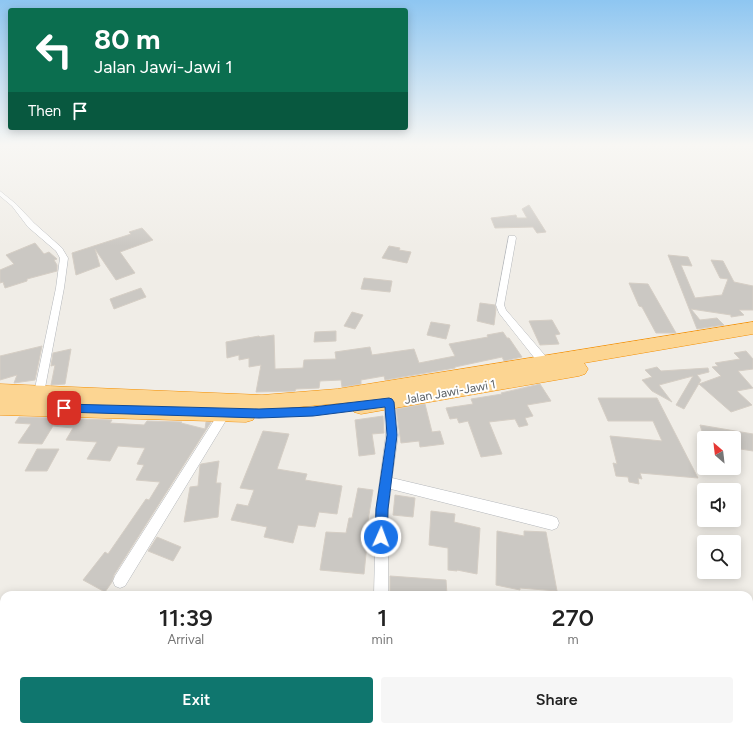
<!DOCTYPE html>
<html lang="en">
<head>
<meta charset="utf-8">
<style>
	body { margin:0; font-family:Figtree,sans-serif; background:#f6f6f6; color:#222; height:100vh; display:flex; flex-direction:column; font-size:15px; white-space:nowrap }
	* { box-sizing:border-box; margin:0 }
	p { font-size:13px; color:#767676 }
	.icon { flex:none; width:22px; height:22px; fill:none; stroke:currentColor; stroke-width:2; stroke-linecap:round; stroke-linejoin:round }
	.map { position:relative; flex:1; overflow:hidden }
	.drawer { position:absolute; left:0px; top:591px; width:753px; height:140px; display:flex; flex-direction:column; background:#fff; border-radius:12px 12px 0 0; box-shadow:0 2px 10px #0003 }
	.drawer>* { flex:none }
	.banner { position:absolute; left:8px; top:8px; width:400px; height:122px; border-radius:4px; box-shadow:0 2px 10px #0003; background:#0b6e4f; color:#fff; overflow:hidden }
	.needle { width:26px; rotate:332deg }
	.controls { position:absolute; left:697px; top:431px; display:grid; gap:8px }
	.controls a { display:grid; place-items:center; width:44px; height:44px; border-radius:4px; background:#fff; box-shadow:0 2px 10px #0003; font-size:20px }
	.pin { position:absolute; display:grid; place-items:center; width:34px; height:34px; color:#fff; margin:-17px; border-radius:8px; box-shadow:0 2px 6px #0006 }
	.me { position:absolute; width:44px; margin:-22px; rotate:2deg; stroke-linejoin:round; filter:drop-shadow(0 0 3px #0008) }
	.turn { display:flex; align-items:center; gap:14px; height:84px; padding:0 20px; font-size:18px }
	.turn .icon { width:52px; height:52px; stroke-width:2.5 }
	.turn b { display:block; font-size:28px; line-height:34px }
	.then { display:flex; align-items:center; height:38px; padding:0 20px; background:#0003; gap:8px; font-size:15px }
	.eta { display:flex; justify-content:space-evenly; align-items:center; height:68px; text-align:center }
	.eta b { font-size:24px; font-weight:600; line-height:28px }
	.action { display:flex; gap:8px; margin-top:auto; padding:8px 20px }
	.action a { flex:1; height:46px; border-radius:4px; background:#0f766e; color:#fff; font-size:16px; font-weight:600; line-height:46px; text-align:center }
	.action a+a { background:#f6f6f6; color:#222 }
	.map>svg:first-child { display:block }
	.building { fill:#cbc8c3; stroke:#d5cec5 }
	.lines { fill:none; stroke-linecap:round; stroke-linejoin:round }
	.street-casing { stroke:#b4b7bb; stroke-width:1 }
	.highway-casing { stroke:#f48f02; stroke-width:1 }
	.street { fill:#fff; fill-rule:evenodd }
	.highway { fill:#fcd592; fill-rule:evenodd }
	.route { fill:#1a73e8; stroke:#114b97 }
	.labels { text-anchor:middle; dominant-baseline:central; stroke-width:4; stroke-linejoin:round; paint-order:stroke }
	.street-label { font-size:12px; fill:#5e6367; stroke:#fff }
</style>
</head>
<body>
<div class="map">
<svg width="753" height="731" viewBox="0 0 753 731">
	<rect width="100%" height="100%" fill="#f0ede7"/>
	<path class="building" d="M529,205L546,232L537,233L533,227L495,228L491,218L516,215L517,218H527L522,209Z
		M142,228L153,240L120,252L135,273L116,280L95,249L100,266L76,275L72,253L131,234L129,232Z
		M35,243L44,254L49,252L57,259L54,260L57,265V271L27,279V281L5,288L3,282L0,283V270L14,264L6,255Z
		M389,246L400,248L399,250L411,252L407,263L382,258Z
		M668,255L688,257L692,266L681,265L695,298L722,295L728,279L720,278L711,260L723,261L734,282L753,286V310H739L744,315L731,317V315L691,309L700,320L717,318L724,325L697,329Z
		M364,278L392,281L390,292L361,289Z
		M629,283L648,284L676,333H656L642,307L639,306Z
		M141,288L146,297L114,309L110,299Z
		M480,303L495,305L496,309L494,325L477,321Z
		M352,312L363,315L355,329L344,326Z
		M552,320L560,334L555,335L559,344L540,345L529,321Z
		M431,322L450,325L446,339L427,335Z
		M336,331V341L314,342L315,332Z
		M503,332L507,338H509L522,357L504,361L502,357L455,367V368L385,380L384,376L361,380V384L342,387L341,380L320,381L319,388L296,389L295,391L256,392L261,365L249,367V358L239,360V355L227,358L226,342L259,336L260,337L274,335L275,369L303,368L304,360L336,359L335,352L370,347L372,355L414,349L419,363L455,356L449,344L488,337L487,335Z
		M42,346L35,380L14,383L17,375L0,380V356Z
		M71,349L65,384L51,385L55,365L51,366L53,353Z
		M746,351L753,359V369L738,371L753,388L737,391L752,405L731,412L699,384L721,376L712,367L718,366L715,363L740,359L734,353Z
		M657,367L661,371L708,368L709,372L697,375L701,380L684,409L676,405L693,376L659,385L672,402L652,391L642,380L652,377L645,370Z
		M540,384L551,401L527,405L533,416L525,418L528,425L519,427L515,419L489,422L502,454L481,457L468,421L459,423L457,418L450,419L446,408L473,404L471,399L502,394L501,393Z
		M598,398H657L698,478L640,473L642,479L638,478L639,484L629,482L628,477L616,476L613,463L617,464L610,436L662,441L653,421H608Z
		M425,404L432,432L440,431L444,444L420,447L419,441L401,443L396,409Z
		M383,416L384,433L372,434L375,454L359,456L355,420Z
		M19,417L112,420L110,423L144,425L147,421L182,422L181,423L205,429L206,422H211L114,575L112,582L105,592L83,580L105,552L108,554L146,499L149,500L160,482L136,480L144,465L137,464L145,448L118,446L110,461L87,459L97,442L66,440L73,428L53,426L42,444L18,443L31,424L15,423Z
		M700,425L753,434V451L734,448V438H704Z
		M263,431L289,434L277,469L307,474L305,480L342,486L337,514L319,512L315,527L298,525L293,543L264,537L267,527L231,520L237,504L248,506L254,490L240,488Z
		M37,449H59L47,471H25Z
		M219,461L216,483H221L218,517L184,522L190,487L198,486L200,465L201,464Z
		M358,488L373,490L368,521H374V539L373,545L367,544L364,574L320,570L326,532L346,533L349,518H352Z
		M395,495L415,498L413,517L393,515Z
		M431,511L455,514L454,522L480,528L477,574L457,570V571L448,570V548L429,545Z
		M497,531L524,536V531L546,532L557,591L520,588V590L496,585Z
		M157,537L181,547L173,561L148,551Z
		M390,576L446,580L447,595H390Z"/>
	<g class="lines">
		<defs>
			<path id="street" d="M0,191L16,204L34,223L62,248L68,258L64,288L44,393L43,396L39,397L35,396L34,393L56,288L60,258L56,251L28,227L12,206L0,196Z
				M509,236H515L516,238L504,305L506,310L548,359L549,362L548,365H540L499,313L496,305Z
				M389,398L393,399L394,402L398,435L392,478L552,516L557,518L559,523L557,528L552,530L391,489L388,509V595H374L376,509L386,435L384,402L385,399Z
				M224,409L228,411L229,414L228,417L125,586L120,588L115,586L113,581L115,576L220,411Z
				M373,727H391V731H373Z"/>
			<path id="highway" d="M753,322V334L584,363L588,369L585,374L579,376L361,414L354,412L351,406L353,402L254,411L256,414L253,420L246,422L0,415V384L262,395L337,389Z"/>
		</defs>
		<use href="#street" class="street-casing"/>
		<use href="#highway" class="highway-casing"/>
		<use href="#street" class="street"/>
		<use href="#highway" class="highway"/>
	</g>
	<linearGradient id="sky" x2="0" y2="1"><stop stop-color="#8ec6f1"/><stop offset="0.59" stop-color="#f8f7f4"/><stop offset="1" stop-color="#f8f7f4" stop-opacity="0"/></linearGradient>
	<rect width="753" height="246" fill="url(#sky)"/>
	<path class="route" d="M389,398L392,399L394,402L397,435L388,509L387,537L385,542L381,543L377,542L375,537L376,509L387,435L385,407L313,416L259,418L64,412L60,411L59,408L60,405L64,404L259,409L313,407Z"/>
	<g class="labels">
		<g class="street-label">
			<text transform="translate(450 392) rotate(-10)">Jalan Jawi-Jawi 1</text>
		</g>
	</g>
</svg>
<div class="controls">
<a><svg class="needle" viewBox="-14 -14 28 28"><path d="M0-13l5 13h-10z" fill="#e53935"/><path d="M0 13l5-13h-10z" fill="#767676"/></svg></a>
<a><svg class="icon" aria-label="sound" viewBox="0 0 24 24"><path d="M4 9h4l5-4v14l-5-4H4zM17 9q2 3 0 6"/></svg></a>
<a><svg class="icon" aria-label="search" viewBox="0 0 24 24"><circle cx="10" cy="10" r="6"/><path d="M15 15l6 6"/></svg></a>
</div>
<div class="pin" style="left:64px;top:408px;background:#d93025"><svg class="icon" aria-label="arrive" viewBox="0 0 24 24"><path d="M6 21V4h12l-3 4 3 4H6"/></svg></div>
<svg class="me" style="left:381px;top:537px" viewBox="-20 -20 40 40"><circle r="17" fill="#1a73e8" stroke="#fff" stroke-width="3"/><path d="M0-11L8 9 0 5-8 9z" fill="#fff"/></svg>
<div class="banner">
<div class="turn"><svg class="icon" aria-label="left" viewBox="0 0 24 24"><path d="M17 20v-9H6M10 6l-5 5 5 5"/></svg><div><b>80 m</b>Jalan Jawi-Jawi 1</div></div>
<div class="then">Then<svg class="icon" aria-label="arrive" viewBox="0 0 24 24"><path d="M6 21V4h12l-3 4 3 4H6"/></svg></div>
</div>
<section class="drawer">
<div class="eta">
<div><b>11:39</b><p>Arrival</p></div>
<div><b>1</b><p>min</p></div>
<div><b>270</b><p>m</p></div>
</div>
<div class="action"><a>Exit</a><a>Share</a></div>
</section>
</div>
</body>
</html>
